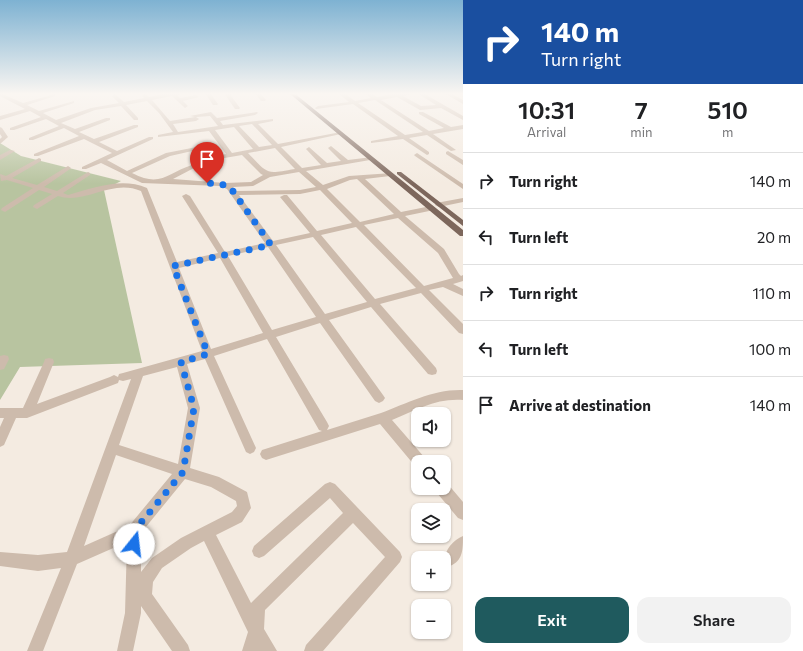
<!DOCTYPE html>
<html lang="en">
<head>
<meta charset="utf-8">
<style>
	body { margin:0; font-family:Commissioner,sans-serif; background:#f2f2f2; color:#202124; height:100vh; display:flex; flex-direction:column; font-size:15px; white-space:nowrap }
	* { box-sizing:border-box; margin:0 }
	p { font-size:13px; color:#757577 }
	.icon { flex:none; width:22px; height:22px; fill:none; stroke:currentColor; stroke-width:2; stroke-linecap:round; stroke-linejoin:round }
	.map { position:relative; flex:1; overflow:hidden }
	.side { display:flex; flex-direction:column; background:#fff; width:340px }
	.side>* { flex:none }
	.hud { background:#1a4fa0; color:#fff; overflow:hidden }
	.controls { position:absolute; left:411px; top:407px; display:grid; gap:8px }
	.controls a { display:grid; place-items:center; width:40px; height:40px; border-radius:8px; background:#fff; box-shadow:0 1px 3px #0004; font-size:20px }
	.pin { position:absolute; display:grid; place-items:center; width:34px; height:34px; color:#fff; margin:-41px -17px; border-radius:50% 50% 50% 0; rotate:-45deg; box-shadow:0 0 4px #0007 }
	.pin .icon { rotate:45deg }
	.me { position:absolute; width:44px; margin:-22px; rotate:16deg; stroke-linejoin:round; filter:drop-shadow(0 0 3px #0008) }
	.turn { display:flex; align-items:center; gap:14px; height:84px; padding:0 12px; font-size:18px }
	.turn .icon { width:52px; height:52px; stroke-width:2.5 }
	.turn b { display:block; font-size:28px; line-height:34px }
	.eta { display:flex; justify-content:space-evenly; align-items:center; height:68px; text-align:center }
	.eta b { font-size:24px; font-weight:600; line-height:28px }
	.action { display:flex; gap:8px; margin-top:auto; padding:8px 12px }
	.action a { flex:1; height:46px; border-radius:12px; background:#1f5a5e; color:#fff; font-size:16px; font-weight:600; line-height:46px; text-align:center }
	.action a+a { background:#f2f2f2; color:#202124 }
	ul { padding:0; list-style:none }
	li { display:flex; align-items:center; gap:12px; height:56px; padding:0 12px; border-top:1px solid #e0e0e0 }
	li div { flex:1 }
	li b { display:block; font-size:15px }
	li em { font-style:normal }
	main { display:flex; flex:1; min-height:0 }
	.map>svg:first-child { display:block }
	.green { fill:#b8c4a0 }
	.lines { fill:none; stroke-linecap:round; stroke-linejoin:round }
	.minor { fill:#cdbbac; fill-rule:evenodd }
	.major { fill:#7d675c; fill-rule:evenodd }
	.route { stroke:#1a73e8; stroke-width:7; stroke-dasharray:0 12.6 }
</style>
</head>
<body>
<main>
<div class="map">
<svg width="463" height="651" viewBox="0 0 463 651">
	<rect width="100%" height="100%" fill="#f4ebe1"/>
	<path class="green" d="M0,143L21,156L121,181L104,190L142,363L20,367L0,400Z"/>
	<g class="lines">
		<path class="minor" d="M0,93L23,103L55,94V96L27,105L39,111L74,101V103L43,113L56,120L91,108L119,103L112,96L115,94L124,102L144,98L142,96L145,94L149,97L169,93H183L177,95L180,98L196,95L199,97L183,101L188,106L185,108L172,96L152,100L170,121L195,117L190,116L211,112L217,118L257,112L258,113L255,115L220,121L223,125L273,119V121L258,124L278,144L341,132V134L281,147L302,168L321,165L306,149L309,147L327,163L341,161L328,148L331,146L348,160L372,157V159L370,160L306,171L323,185L349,176L392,173L393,174L390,176L365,179L401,212L431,206L435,208L434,210L405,216L444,249L459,274L461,276L463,275V281L453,284L463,289V296L443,287L429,290L463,324V334L459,333L421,293L380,304L436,368L437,371L436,374L432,375L428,374L371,307L329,320L383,395L385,398L383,401L379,403L375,401L320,323L276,337L327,422L329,426L327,430C345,424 363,419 381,413C408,403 433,389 463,390V400C436,398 416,410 392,420L425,458L426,462H418V467L415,466L380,424L266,460L262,458L260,454L262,450L322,431L319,430L267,339L214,356L256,448L254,452L250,454L246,452L205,359L187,364L200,408L190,468L219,477L247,492L251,508L242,522L216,535L251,603L343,513L330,498L264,556L259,558L254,556L252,551L254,546L325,484L330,482L335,484L400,552L402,557L400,562L323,651H304L306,645L385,557L353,523L265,610L264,629L277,651H242L248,632L204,541L191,548L162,568L153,582L152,594L188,645L190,651H172L141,606V613L133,651H117L125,613L127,542L77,564L43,651H27L61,568L38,571L0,566V552L38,555L67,552L131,379L123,381L119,380L118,383L27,418H16L4,445L0,447V427L4,418H0V408H23L44,362L45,359L49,358L53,359L54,362L37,404L110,377L114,375L118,377L119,374L123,373L202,351L141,191C112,178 85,205 58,196L37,209L33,207L34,205L52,194L39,190L5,212L1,210L2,208L33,188L7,180L1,181L0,174L6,176L39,158L41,159V161L12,178L37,185L68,166L71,168L70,169L44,187L57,191L88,172L90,173V175L63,193L68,195C94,188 121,177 147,188L177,262L218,253L182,196L186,194L190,196L225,252L265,243L227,189L220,186L142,183L101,163L86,169H82V167L112,153L84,139L38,156H34V154L79,136L64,128L33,140H29V138L59,126L46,119L14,130H10V128L41,117L30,111L0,120V116L25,109L0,96ZM147,101L159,113L173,132L158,135V137L209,131L226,154L195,161V163L242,155L261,174L263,175L251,182L225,183L173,179L194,168V166L192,165C167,173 161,188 132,173L170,156L210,147L207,145L166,153L127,171L107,160L153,139V137H149L117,151L99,142L138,127V125H134L94,139L79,132L110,120V118H106L75,129L61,123L95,110L121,106L134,120H138V118L126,105ZM210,116L218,126L178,132L173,124L196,121L199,119L196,117ZM252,124L272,145L259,147L239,126ZM234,127L253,149L232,153L215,130ZM275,148L295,169C265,174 269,175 248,153ZM299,172L316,187L300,190L236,191L233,187L253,186L270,177ZM357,179L394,214L360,222L327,189L350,180ZM320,190L352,223L317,231L287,195H284L280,197L310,233L273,241L239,195L300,194ZM398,218L438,253L453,278L424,286L364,225ZM356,227L416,288L375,299L321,235ZM313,237L367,302L325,314L276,245ZM268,247L316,317L272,330L228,256ZM220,258L263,333L211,349L179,268ZM177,367L188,408L178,464L119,445L143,376ZM116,455L172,474L129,526L84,546ZM185,479L211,487L236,501L237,506L232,512L181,538L152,558L141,572V533Z
			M205,93H210L218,104L217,105H213Z
			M224,93H229L240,108L239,109H235Z
			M255,93H260L266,100L265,101H261Z
			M338,93H344L355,101L371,98L365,93H371L377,97L394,94V93H415L403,96L421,106L436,105L417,93H423L463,116V120L441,108L420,110L397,97L381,100L429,131L444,128L419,114V112H423L451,127L463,125V129L433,134L456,150L451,151L427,135L409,138L429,152V154L427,155L403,139L371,143V141L398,136L353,104L316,109L315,108L318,106L349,102ZM375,100L423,132L405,135L358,103Z
			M444,93H450L463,100V104Z
			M0,127L2,128L8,137L0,144V139L2,137L0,134Z
			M10,150L15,151L0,160V155Z
			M448,151L463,160V165L446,154V152Z
			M417,153L463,184V189L415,156L414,155Z
			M463,198V202L439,207L435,205L436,203Z
			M4,355L8,356L9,359L4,369L0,370V356Z
			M444,482L447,483L463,502V520L458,518L437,493L435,488H444Z
			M463,536C463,549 463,561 450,566L445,564C442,554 452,540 463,536Z"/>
		<path class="major" d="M289,93H294L463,230V236H460Z
			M397,172H401L463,220V226L397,174Z"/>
	</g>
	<linearGradient id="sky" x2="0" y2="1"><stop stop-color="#7eb2d2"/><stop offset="0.51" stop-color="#faf6f2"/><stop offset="1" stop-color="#faf6f2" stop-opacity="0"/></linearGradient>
	<rect width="463" height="184" fill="url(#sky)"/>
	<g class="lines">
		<path class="route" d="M134,544V531L183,472L194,408L181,362L208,354L173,266L271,245L230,187L221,184L207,183"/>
	</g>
</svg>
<div class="controls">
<a><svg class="icon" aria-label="sound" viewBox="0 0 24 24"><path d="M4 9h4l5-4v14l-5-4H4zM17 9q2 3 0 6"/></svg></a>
<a><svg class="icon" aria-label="search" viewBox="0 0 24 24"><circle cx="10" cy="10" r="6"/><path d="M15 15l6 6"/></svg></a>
<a><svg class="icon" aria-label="layers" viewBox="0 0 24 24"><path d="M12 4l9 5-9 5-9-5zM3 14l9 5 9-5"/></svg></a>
<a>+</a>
<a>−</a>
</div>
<div class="pin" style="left:207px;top:183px;background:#d93025"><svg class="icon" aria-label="arrive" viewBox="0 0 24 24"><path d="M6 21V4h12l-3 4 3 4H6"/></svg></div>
<svg class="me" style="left:134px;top:544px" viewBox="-20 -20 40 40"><circle r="19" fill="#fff"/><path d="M0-13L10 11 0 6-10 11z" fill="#1a73e8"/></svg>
</div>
<section class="side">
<div class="hud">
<div class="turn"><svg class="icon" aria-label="right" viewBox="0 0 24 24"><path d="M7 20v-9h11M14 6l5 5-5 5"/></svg><div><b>140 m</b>Turn right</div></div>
</div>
<div class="eta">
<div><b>10:31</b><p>Arrival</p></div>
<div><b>7</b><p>min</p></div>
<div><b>510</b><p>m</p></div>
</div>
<ul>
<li><svg class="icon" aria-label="right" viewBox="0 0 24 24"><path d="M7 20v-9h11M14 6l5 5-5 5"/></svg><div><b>Turn right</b></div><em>140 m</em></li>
<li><svg class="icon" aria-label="left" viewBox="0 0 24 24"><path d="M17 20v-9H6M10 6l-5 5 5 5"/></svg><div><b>Turn left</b></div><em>20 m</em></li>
<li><svg class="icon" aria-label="right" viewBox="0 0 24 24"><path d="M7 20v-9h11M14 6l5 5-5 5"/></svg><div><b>Turn right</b></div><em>110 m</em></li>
<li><svg class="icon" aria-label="left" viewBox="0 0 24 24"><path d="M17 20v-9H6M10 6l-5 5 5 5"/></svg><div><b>Turn left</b></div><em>100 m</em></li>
<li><svg class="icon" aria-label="arrive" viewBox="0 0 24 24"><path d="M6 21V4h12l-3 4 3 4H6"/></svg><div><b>Arrive at destination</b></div><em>140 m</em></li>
</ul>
<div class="action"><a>Exit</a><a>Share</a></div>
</section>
</main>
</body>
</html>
